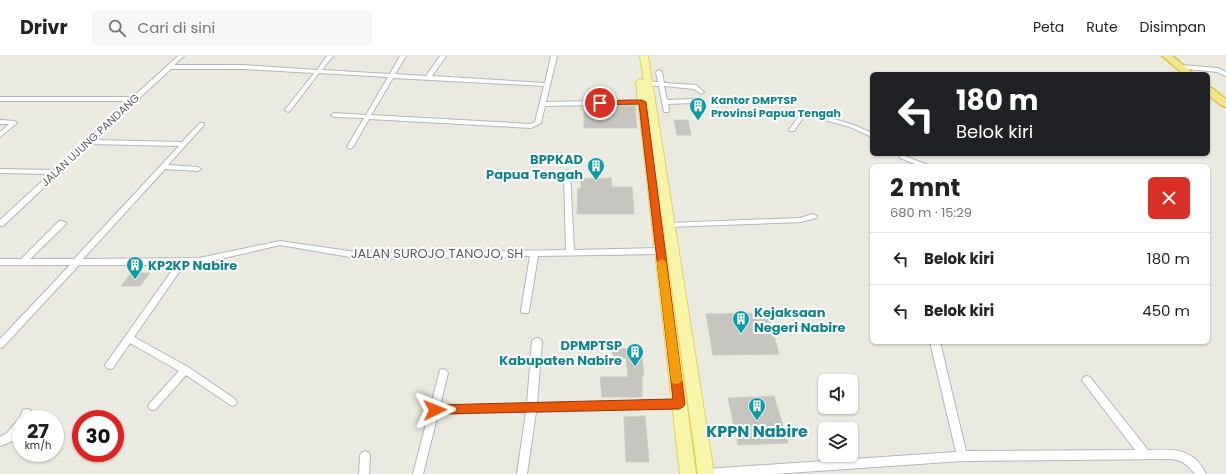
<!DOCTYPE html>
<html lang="id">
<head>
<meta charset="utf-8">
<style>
	body { margin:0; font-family:Poppins,sans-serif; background:#f6f6f6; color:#222; height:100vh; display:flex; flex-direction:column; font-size:15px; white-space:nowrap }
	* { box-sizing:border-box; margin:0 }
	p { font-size:13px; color:#767676 }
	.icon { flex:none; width:22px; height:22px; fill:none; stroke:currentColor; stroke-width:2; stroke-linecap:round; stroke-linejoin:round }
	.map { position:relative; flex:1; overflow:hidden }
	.panel { position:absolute; left:870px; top:108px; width:340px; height:180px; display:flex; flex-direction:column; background:#fff; border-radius:6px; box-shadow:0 1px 3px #0004 }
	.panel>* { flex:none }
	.banner { position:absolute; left:870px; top:16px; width:340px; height:84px; border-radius:6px; box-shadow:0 1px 3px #0004; background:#202124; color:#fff; overflow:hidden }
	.tools { position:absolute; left:818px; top:318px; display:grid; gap:8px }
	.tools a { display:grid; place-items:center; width:40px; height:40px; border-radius:6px; background:#fff; box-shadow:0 1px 3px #0004; font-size:20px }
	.speed { position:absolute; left:12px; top:354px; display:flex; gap:8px; font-size:20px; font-weight:700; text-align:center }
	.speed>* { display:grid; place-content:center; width:52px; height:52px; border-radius:50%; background:#fff; box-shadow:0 1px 3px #0004; line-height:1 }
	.speed small { font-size:10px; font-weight:400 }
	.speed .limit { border:6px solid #d22; background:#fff; color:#111 }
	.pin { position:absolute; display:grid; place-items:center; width:34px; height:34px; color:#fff; margin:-17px; border:2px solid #fff; border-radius:50%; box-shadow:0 1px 4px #0007 }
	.me { position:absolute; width:44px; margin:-22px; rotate:88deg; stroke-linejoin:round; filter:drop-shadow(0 0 3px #0008) }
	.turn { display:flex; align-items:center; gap:14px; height:84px; padding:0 20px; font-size:18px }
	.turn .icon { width:52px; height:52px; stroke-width:2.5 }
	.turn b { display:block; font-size:28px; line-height:34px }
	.round { display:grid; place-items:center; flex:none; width:42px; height:42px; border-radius:6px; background:#f6f6f6 }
	.overview { display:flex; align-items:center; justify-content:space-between; height:68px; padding:0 20px }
	h1 { font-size:24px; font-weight:700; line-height:30px }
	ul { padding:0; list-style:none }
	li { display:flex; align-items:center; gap:12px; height:52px; padding:0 20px; border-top:1px solid #e0e0e0 }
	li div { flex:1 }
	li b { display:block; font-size:15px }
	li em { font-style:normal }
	header { display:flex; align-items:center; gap:24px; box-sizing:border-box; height:56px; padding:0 20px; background:#fff; border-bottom:1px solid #e0e0e0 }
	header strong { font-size:19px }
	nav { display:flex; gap:22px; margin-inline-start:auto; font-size:14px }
	.search { width:280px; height:36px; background:#f6f6f6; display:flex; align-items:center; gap:10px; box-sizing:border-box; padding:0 14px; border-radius:6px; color:#767676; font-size:15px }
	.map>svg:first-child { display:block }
	.building { fill:#c6c4be; stroke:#cfccc0 }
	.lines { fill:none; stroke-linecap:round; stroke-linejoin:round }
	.street-casing { stroke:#b3b6ba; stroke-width:2 }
	.primary-casing { stroke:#e5d05f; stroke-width:2 }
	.highway-casing { stroke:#dab412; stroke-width:2 }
	.street { fill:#fff; fill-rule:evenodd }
	.primary { fill:#f8f5a9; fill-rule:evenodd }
	.highway { fill:#f4e68f; fill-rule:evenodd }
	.route { fill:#ea580c; stroke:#983908 }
	.slow { fill:#f59e0b }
	.labels { text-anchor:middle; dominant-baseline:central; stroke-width:4; stroke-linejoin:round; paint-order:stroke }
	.far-culture-label { font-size:11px; font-weight:bold; fill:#0d838f; stroke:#fff; text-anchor:start }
	.far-street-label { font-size:11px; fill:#595c60; stroke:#fff }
	.culture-label { font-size:13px; font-weight:bold; fill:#0d838f; stroke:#fff; text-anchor:end }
	.street-label { font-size:13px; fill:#595c60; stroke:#fff }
	.near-culture-label { font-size:16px; font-weight:bold; fill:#0d838f; stroke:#fff }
</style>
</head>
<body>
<header>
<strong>Drivr</strong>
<div class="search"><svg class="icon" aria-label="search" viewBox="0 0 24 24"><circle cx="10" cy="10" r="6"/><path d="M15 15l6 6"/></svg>Cari di sini</div>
<nav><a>Peta</a><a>Rute</a><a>Disimpan</a></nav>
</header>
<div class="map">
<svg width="1226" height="418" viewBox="0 0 1226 418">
	<rect width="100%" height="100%" fill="#ebeae1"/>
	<path class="building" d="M635,50L637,72H584V51Z
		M674,64H688L691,79H677Z
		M611,122L612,131H632L634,158H577L578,132H581V123Z
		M131,217H150L140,230H121Z
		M768,257L779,298L713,299L706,258Z
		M641,292L644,319H642V341H602L600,321H628L626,302L613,303L612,293Z
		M774,340L788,387L738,389L728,342Z
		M645,360L649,406H626L624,361Z"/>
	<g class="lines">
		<defs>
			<path id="street" d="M178,0H184L174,9H243L317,14L327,0H333L322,14L390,18L400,0H406L395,18L426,20L440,0H446L432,20L545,27L551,0H557L546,46L642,44L645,46L642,48L545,50L541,67L531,72L369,63L353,91L350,93L347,91L364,62L334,61L331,59L334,57L366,59L388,21L319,17L290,55L288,56L285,54L314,17L243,13H171L94,84L182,86L200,67H204V69L168,109L198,111L201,113L198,115L165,113L83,203L199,202L280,185L356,196L373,197L566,194L564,116L567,114L570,116L574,194L660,192L664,195L660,198L538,200L529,255L528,257H522L521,255L530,200L373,203L356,202L280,189L199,208L184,209L134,281L188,311L235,343L237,346L235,349L232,350L186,319L156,353L153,354L150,353L148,350L150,347L179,315L130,287L113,312L110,313L107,312L105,309L176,209H79L3,291L0,292V283L70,209H0V203H21L59,165H62L66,167L65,169L30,203H74L179,90L90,88L3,170H0V164L50,118L0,117V113L54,114L129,45H0V41H133ZM393,22L544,30L535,66L530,68L371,59Z
				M1181,9L1218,12L1226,16V20L1217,16L1179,12L1178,11Z
				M659,14L662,16L664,27L696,29L704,36L701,38L694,33L664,30L667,44L692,43L695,45L692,47L668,48L669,55L668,56H664L659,30L643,29L640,27L643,25L658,26L656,16Z
				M807,55L854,69L872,77V81L850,71L807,59H805L794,75H790L789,74L801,57Z
				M0,64L14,65L17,67L0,81V76L9,68H0Z
				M902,99L928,109L929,110H920L900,102V100Z
				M813,158L817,160L816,162L801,166L669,171L665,169L669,167L800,162Z
				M537,282L540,283L542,285L537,347L679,344L682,345L684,348L682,351L679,352L536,356L527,418H517L526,356L438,358L423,418H413L440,314L443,313L446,314L448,317L440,350L527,348L532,285L534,283Z
				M930,286H940L966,395L1135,394L1084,327L1082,324L1084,321L1087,320L1090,321L1148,394C1173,393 1194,392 1206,418H1195C1187,408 1181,403 1168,403L962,405L774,418H701L702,415L706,413L956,396Z
				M27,353L31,354L32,357L29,363H21C21,380 16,385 0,390V381L7,377L17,365L20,364L19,363L23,354Z
				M365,395L369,397L370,400L369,418H359L360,400L361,397Z"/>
			<path id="primary" d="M640,0H648L714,418H698L655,110L696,418H680L636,26L640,23L644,25Z"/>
			<path id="highway" d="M1162,0H1173L1194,18H1183Z
				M1208,31L1212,32L1226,43V51L1222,50L1208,39Z"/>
		</defs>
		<use href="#street" class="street-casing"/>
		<use href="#primary" class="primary-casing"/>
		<use href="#highway" class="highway-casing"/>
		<use href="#street" class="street"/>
		<use href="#primary" class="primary"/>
		<use href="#highway" class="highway"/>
	</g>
	<path class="route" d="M642,44L646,46L685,348L683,351L679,353L435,358L431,357L429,354L431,350L435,349L673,343L639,48L600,49L597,47L600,45Z"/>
	<path class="slow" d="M662,203L666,206L682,324L680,327L676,328L672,327L671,324L657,206Z"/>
	<defs>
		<symbol id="building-pin" viewBox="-11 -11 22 30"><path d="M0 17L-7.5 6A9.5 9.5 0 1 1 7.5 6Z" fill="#0f9aa8" stroke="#fff"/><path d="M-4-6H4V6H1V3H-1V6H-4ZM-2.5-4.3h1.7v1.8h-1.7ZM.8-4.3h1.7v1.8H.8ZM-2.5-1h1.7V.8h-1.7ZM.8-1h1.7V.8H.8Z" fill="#fff"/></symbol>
	</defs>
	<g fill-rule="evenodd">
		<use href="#building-pin" x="688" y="40" width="20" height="27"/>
		<use href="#building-pin" x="586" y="100" width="20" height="27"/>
		<use href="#building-pin" x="125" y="199" width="20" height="27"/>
		<use href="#building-pin" x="731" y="253" width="20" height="27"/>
		<use href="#building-pin" x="625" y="286" width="20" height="27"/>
		<use href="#building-pin" x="747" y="340" width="20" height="27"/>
	</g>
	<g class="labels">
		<g class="far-culture-label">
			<text x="711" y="44">Kantor DMPTSP<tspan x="711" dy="13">Provinsi Papua Tengah</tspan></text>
		</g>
		<g class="far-street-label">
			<text transform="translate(90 84) rotate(-43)">JALAN UJUNG PANDANG</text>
		</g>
		<g class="culture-label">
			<text x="583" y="103">BPPKAD<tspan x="583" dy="15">Papua Tengah</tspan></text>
			<text x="148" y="209" text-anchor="start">KP2KP Nabire</text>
			<text x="754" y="256" text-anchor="start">Kejaksaan<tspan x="754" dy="15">Negeri Nabire</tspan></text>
			<text x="622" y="289">DPMPTSP<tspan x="622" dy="15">Kabupaten Nabire</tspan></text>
		</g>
		<g class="street-label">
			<text x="437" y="197">JALAN SUROJO TANOJO, SH</text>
		</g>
		<g class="near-culture-label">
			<text x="757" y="375">KPPN Nabire</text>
		</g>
	</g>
</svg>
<div class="tools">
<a><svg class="icon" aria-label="sound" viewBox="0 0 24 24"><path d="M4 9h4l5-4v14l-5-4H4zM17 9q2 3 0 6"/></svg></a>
<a><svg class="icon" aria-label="layers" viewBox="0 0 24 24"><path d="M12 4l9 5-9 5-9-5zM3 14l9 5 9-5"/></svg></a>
</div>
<div class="speed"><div>27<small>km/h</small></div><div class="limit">30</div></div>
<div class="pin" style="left:600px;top:47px;background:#d93025"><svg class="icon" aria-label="arrive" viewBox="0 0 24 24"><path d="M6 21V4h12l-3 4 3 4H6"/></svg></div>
<svg class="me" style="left:435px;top:354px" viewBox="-20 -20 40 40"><path d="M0-17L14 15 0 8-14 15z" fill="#ea580c" stroke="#fff" stroke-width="4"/></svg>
<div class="banner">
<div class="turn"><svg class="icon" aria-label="left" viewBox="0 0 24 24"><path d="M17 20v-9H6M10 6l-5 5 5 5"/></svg><div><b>180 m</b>Belok kiri</div></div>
</div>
<section class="panel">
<div class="overview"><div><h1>2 mnt</h1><p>680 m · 15:29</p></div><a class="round" style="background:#d93025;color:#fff"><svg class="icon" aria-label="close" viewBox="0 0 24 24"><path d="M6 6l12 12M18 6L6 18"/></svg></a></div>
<ul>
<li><svg class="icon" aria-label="left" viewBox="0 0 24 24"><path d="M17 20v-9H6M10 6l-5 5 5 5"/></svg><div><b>Belok kiri</b></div><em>180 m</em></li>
<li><svg class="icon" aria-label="left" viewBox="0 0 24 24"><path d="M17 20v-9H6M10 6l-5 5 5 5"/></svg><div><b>Belok kiri</b></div><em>450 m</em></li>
</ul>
</section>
</div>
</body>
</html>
